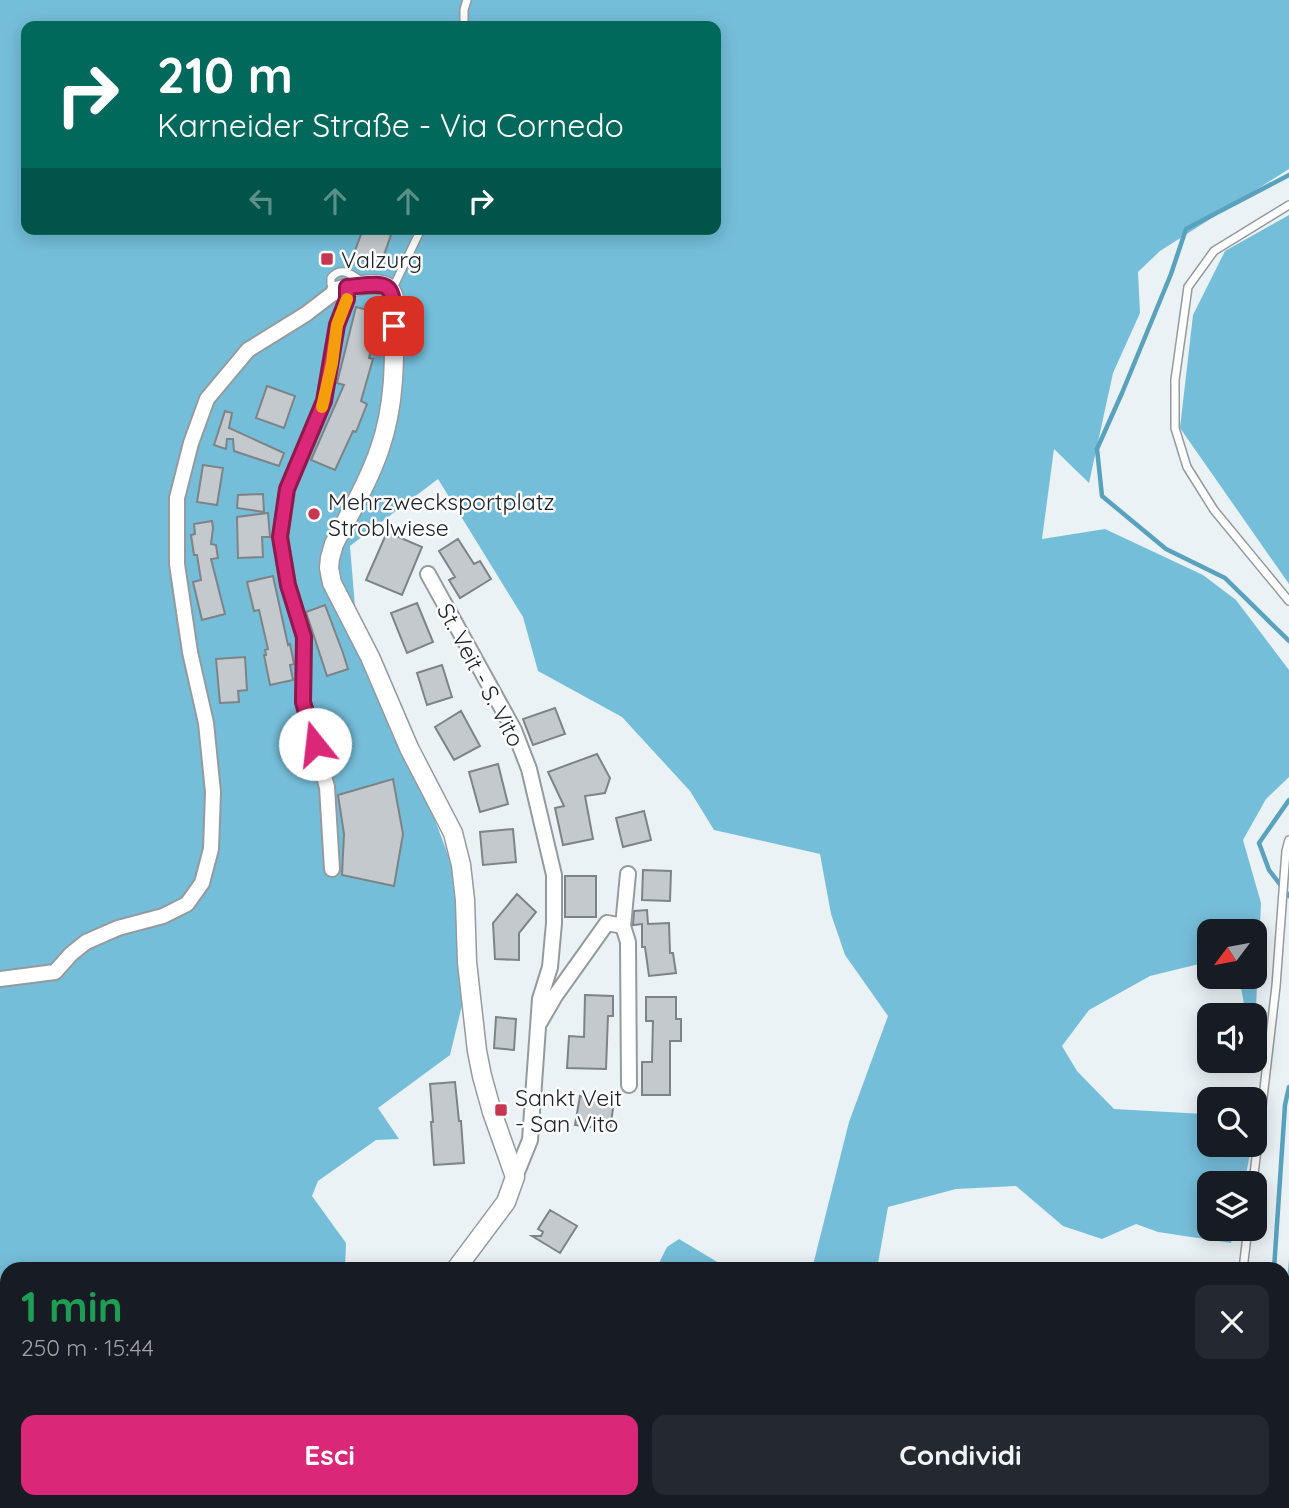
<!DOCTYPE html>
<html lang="it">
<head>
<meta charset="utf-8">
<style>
	body { margin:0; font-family:Quicksand,sans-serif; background:#242831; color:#f1f3f6; height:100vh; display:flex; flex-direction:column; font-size:26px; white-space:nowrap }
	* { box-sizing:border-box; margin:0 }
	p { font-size:23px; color:#9ea1a6 }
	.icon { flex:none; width:38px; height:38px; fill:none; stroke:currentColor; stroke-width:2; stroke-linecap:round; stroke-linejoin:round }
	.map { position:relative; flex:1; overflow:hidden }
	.panel { position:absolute; left:0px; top:1262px; width:1290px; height:247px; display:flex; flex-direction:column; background:#171b24; border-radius:21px 21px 0 0; box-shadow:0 4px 18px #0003 }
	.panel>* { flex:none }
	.guide { position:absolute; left:21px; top:21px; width:700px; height:214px; border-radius:14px; box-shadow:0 4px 18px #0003; background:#00695c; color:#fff; overflow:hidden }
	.needle { width:46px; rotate:238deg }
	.controls { position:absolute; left:1197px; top:919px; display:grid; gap:14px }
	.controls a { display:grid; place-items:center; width:70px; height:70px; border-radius:14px; background:#171b24; box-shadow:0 4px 18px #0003; font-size:35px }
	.pin { position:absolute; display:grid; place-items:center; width:60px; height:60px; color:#fff; margin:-30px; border-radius:14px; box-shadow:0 4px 10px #0006 }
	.me { position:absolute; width:77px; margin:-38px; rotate:344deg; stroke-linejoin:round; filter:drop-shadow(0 0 5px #0008) }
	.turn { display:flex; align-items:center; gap:24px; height:147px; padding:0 21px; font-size:32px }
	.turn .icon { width:91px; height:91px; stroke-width:2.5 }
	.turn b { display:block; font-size:49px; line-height:60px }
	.lanes { display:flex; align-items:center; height:66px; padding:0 21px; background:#0003; justify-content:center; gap:35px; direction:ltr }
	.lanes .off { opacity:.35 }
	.round { display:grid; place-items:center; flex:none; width:74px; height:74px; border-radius:14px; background:#242831 }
	.head { display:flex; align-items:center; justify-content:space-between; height:119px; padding:0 21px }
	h1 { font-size:42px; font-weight:700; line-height:52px; color:#1e9e55 }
	.button { display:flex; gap:14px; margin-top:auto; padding:14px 21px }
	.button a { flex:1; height:80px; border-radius:14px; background:#db2777; color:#fff; font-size:28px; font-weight:700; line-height:80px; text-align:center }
	.button a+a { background:#242831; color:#f1f3f6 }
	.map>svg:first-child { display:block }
	.green { fill:#b7eaff }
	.forest { fill:#75beda; fill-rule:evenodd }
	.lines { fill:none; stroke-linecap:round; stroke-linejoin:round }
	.stream { stroke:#59a2be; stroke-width:4.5 }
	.building { fill:#c3c9cc; stroke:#7d8386; stroke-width:2 }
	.service-casing { stroke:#949a9d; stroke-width:10 }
	.minor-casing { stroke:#949a9d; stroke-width:18 }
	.tertiary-casing { stroke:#949a9d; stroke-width:21 }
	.service { stroke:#fff; stroke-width:7 }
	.minor { stroke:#fff; stroke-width:14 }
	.tertiary { stroke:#fff; stroke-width:18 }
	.route-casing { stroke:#8e194d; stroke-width:18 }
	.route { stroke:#db2777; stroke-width:12 }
	.slow { stroke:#f59e0b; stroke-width:12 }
	.poi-dot { fill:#c73752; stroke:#fdfeff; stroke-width:2.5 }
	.labels { text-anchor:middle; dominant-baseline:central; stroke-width:5; stroke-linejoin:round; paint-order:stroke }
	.poi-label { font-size:23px; fill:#202223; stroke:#fdfeff; text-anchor:start }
	.street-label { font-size:23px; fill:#202223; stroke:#fdfeff }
</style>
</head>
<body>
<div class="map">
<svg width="1289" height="1508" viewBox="0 0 1289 1508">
	<rect width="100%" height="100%" fill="#ebf2f5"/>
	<path class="green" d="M50,1502H262L264,1508H46Z"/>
	<path class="forest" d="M0,0H1289V169L1160,251L1138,272L1140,313L1113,373L1089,483L1054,449L1042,539L1105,529L1203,575L1236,600L1289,670V777L1266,799L1243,840L1261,903L1255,1028V1015H1246L1239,977L1255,976V931H1209V965L1203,963L1150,976L1089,1010L1062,1046L1077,1071L1114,1109L1204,1114L1209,1116V1144L1241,1145L1250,1155L1244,1183H1209V1228L1234,1229L1231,1243L1158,1232L1136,1224L1102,1239L1063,1226L1016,1186L956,1189L888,1207L877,1269H812L849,1122L888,1016L845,955L831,914L820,854L714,830L690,791L622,717L538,671L523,617L438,479L350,546L357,631L404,738L465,900L464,997L450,1055L378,1108L399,1139L376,1140L318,1181L312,1196L346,1243L345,1269H7V1502H50L46,1508H0ZM26,26H716V229H26Z
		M1289,215V584L1180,428L1193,315L1225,251Z
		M679,1239L729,1269H656L667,1247Z
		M1289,1259V1508H1264V1502H1283V1321Z
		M675,1502H1150L1143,1508H673Z"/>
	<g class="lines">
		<path class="stream" d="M1289,175L1186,229L1171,274L1122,393L1097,449L1102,496L1166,549L1225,578L1289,641
			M1289,800L1259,843L1269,870L1289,896
			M1274,1269L1285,1105L1289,1087
			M1244,1508L1250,1502"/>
	</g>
	<path class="building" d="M363,229H376L391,235L380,266L353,256Z
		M356,307L380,313L369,358L373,359L361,401L367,404L356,432L353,431L335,470L311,460L344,385L337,383Z
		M267,386L295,396L284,428L256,418Z
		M225,411L232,413L229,428L284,453L279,466L234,451L233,439H227L226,449L214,445Z
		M203,465L223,468L217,505L197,502Z
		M263,494L264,512L237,508L238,495Z
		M268,513L270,537H262L263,557L238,558L237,517Z
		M212,521L213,528L211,544L216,545L218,558L211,559L225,614L202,620L193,582L201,580L197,555H194L191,535L195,534L194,524Z
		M387,532L422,547L402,595L366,580Z
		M458,539L474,564L480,561L491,579L460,598L449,580L455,577L439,551Z
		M273,576L288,645L290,644L294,664L290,665L293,680L270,685L264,655H266L265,650L268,649L259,610L254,611L247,582Z
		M417,603L433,642L407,653L391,613Z
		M325,605L343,653L348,669L327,676L306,612Z
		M245,657L247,690L238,691L239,702L220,703L216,659Z
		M442,665L452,697L427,705L417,673Z
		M555,708L565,734L533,745L523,719Z
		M461,711L480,746L454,760L435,727Z
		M597,754L610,778L605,793L585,796L593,839L563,845L555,808L564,806L548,772Z
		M498,764L508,804L480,812L469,772Z
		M393,779L403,834L394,886L342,875L344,834L338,795Z
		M644,811L651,840L623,847L616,818Z
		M513,829L516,862L483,865L480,832Z
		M643,870L671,871L670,901L642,900Z
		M565,876H596V917H565Z
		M517,894L536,912L519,933V960L495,959L493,923Z
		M647,910L648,924L669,923L670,953H673L676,973L649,976L645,947H642V924L633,925L634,911Z
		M585,995L613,996V1016H608L606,1069L567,1068L569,1036L584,1037Z
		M646,997H676V1019H681V1041H670V1095H642V1062H652L653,1021H646Z
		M496,1017L516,1019L514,1050L494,1048Z
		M455,1082L459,1121H461L464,1163L434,1165L431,1122H433L430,1084Z
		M580,1096L614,1101L610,1130L575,1125Z
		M550,1210L577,1226L560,1253L532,1236H541L543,1232L538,1229Z"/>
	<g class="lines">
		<defs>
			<path id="service" d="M464,26V10L467,0
				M1289,205L1214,251L1188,287L1175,380V428L1187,467L1214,510L1289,601
				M336,290L331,284V278C341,265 352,275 363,282
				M392,290L421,229
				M1253,1183L1276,986L1286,851L1289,840
				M1243,1269L1248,1228
				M1154,1508L1161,1502"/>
			<path id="minor" d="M428,574L514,730L529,769L554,875V923L550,967L540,999L530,1140L515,1177
				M332,869L327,787L303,702L304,637L288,585L280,537L287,490L324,401L337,325L347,299V287
				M623,926L628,874
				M0,979L55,972L71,954L86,942L118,928L163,916L187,904L202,883L211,849L213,792L206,723L190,652L177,564V498L191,443L207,399L248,350L306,314L336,291
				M540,1022L555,996L607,923L623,926L628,942L629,1085"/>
			<path id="tertiary" d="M336,291C348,287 378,280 389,288C392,291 393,294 394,299C394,349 397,399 380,448C369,481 350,513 334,544L330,558L329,568L332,583L370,657L409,748L453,833L461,865L465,900L467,962L477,1051L482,1076L492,1112L515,1177L506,1202L456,1269
				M372,1508L376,1502"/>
		</defs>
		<use href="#service" class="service-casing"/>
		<use href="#minor" class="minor-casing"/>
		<use href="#tertiary" class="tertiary-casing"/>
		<use href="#service" class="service"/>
		<use href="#minor" class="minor"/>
		<use href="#tertiary" class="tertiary"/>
	</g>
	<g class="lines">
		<defs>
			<path id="route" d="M315,744L303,702L304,637L288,585L280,537L287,489L324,401L337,325L347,299V287C390,283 394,279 394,326"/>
		</defs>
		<use href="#route" class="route-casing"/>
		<use href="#route" class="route"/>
		<path class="slow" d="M322,407L332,363L337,325L347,299"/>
	</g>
	<g class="poi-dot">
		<rect x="320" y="252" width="14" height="14" rx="3.5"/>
		<circle cx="314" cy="514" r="7"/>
		<rect x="494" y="1103" width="14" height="14" rx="3.5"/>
	</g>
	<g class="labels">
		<g class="poi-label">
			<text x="341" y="259">Valzurg</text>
			<text x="328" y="501">Mehrzwecksportplatz<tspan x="328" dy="26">Stroblwiese</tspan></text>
			<text x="515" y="1097">Sankt Veit<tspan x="515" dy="26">- San Vito</tspan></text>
		</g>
		<g class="street-label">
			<text transform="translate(481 675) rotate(62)">St. Veit - S. Vito</text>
		</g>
	</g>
</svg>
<div class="controls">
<a><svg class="needle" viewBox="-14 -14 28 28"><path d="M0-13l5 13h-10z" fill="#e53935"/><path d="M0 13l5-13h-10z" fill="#9ea1a6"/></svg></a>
<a><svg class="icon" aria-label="sound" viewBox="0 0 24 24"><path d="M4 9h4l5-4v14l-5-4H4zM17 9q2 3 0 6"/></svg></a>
<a><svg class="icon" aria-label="search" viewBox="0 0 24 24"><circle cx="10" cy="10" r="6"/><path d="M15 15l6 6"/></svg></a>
<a><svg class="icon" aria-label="layers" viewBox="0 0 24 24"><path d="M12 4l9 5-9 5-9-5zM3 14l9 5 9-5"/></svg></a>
</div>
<div class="pin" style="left:394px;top:326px;background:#d93025"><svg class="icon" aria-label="arrive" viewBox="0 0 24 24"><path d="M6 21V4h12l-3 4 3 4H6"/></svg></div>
<svg class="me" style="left:315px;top:744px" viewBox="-20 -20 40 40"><circle r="19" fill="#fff"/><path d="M0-13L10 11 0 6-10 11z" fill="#db2777"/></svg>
<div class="guide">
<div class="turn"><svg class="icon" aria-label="right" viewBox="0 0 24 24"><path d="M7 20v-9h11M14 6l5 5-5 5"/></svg><div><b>210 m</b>Karneider Straße - Via Cornedo</div></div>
<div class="lanes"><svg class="icon off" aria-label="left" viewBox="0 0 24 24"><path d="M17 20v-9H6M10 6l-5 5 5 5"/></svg><svg class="icon off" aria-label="ahead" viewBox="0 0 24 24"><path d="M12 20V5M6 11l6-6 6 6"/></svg><svg class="icon off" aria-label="ahead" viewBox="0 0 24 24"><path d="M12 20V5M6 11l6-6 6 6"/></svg><svg class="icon" aria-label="right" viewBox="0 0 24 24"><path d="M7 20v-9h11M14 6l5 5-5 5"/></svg></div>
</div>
<section class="panel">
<div class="head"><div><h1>1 min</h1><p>250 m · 15:44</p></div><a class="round"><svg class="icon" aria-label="close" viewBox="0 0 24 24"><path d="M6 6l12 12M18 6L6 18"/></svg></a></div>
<div class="button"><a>Esci</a><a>Condividi</a></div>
</section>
</div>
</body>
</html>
